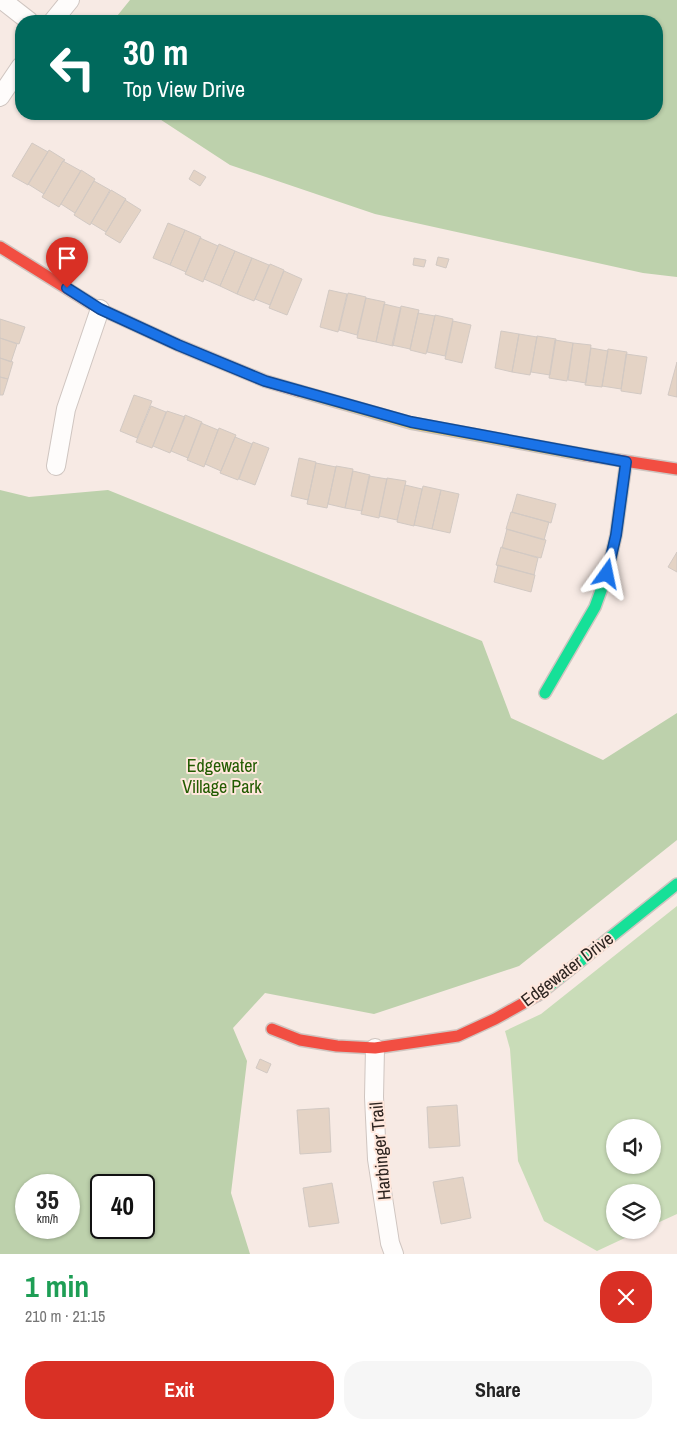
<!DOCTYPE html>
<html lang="en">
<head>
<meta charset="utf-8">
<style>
	body { margin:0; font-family:"Archivo Narrow",sans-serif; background:#f6f6f6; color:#222; height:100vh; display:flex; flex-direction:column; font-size:19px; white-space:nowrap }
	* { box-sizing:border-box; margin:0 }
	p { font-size:16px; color:#767676 }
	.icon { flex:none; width:28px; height:28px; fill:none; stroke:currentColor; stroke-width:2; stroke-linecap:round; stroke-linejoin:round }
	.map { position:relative; height:1254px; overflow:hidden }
	.panel { display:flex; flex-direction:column; background:#fff; flex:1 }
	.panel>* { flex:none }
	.banner { position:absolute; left:15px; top:15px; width:648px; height:105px; border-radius:20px; box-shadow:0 1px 4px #0004; background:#00695c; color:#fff; overflow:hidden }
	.controls { position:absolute; left:606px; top:1119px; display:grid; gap:10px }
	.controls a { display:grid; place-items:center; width:55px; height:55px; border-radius:50%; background:#fff; box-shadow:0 1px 4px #0004; font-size:25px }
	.speed { position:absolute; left:15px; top:1174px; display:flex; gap:10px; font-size:25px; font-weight:700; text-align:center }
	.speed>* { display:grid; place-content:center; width:65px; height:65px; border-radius:50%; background:#fff; box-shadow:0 1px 4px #0004; line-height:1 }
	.speed small { font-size:12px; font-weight:400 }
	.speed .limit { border:2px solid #111; border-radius:8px; background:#fff; color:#111 }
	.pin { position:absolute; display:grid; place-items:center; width:42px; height:42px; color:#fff; margin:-51px -21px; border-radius:50% 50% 50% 0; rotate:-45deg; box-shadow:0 0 5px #0007 }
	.pin .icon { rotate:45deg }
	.me { position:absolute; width:55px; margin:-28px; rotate:12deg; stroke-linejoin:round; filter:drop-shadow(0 0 4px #0008) }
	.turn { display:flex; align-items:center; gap:18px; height:105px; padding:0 25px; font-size:22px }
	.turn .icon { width:65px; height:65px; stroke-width:2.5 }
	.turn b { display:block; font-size:35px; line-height:42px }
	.round { display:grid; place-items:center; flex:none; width:52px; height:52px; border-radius:20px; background:#f6f6f6 }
	.head { display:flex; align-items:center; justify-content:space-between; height:85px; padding:0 25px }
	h1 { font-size:30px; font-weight:700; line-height:38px; color:#1e9e55 }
	.action { display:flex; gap:10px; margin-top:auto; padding:10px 25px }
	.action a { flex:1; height:58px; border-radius:20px; background:#d93025; color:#fff; font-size:20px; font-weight:700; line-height:58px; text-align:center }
	.action a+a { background:#f6f6f6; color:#222 }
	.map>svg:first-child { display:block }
	.green { fill:#c9dcb8; fill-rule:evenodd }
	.forest { fill:#bdd1ac; fill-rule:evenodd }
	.building { fill:#e4d3c5; stroke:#d2c9c3 }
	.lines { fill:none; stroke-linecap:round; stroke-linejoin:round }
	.street-casing { stroke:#cfc5c0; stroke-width:20 }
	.fast-casing { stroke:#cfc5c0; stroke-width:14 }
	.slow-casing { stroke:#cfc5c0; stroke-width:14 }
	.jam-casing { stroke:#cfc5c0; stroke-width:14 }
	.street { stroke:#fefcfb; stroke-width:18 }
	.fast { stroke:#16e098; stroke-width:11 }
	.slow { stroke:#ffcf43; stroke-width:11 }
	.jam { stroke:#f24e42; stroke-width:11 }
	.route-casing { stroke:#114b97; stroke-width:12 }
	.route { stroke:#1a73e8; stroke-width:9 }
	.labels { text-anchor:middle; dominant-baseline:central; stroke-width:4; stroke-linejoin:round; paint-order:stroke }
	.park-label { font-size:18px; fill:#225b00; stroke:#ffe7dc }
	.street-label { font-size:18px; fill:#2e2521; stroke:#ffe7dc }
</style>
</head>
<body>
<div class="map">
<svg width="677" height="1254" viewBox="0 0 677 1254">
	<rect width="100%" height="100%" fill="#f7eae4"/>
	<path class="green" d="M677,906V1214L653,1225L652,1192H615V1230H642L597,1251L544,1221L518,1161L510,1049L505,1031L541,1014ZM615,1128H652V1165H615Z"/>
	<path class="forest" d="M130,0H677V277L643,273L375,214L230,165L152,114H656V21H113Z
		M0,490L29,497L108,490L482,641L511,718L603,760L677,713V840L519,966L374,1014L265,993L233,1028L247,1061L231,1193L250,1254H0ZM26,1185H69V1228H26ZM101,1185H144V1228H101Z"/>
	<path class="building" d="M32,143L48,152L28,185L12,176Z
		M49,150L65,160L63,161L44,194L28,184Z
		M63,161L81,171L59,207L42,197Z
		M81,170L95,179L75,213L61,204Z
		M194,170L206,177L200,186L189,179Z
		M94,181L110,190L90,225L74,215Z
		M111,190L126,199L106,232L91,223Z
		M125,200L141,210L120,243L105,234Z
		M168,223L185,230L170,265L153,258Z
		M185,230L201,237L186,272L170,265Z
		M200,238L218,246L203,282L185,274Z
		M219,244L235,251L220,286L204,279Z
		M235,251L252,258L237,294L220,286Z
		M438,257L449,259L446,268L436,265Z
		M252,258L269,265L254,301L237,294Z
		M414,258L426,260L424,267L413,265Z
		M270,264L284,270L270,305L255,299Z
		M284,271L302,279L287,315L269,308Z
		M329,290L347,294L338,332L320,327Z
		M348,293L366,297L357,335L339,330Z
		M366,298L385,302L376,342L357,338Z
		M384,304L401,308L393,346L376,342Z
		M401,306L419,310L410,349L392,345Z
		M418,313L435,316L426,354L410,350Z
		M435,315L453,319L445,356L427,352Z
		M0,319L25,327L19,344L0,338Z
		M453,321L471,325L462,363L445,359Z
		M501,331L519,334L512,372L495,368Z
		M519,334L537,337L530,375L512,372Z
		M537,336L556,339L550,375L531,372Z
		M0,338L17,344L11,362L0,358Z
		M555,340L573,343L567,381L549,378Z
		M573,343L591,345L586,383L568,380Z
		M591,348L608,351L602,387L585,385Z
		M608,349L627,352L621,389L602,386Z
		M626,354L647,357L641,394L621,391Z
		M0,358L13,362L8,379L0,377Z
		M677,362V397L668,395Z
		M0,377L8,379L3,395H0Z
		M134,395L152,401L137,438L120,431Z
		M151,406L166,412L152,448L136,442Z
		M167,411L185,417L170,453L153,446Z
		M185,415L202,422L188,458L171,451Z
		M201,423L218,430L204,467L187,460Z
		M219,428L236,435L221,471L205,464Z
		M235,437L252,444L238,480L220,473Z
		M253,442L269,448L255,485L239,479Z
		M299,458L316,462L308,500L291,496Z
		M316,463L336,467L327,508L307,504Z
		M336,466L353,469L345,508L328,504Z
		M353,471L370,475L362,511L345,508Z
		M369,476L387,479L379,518L361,514Z
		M387,478L406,481L397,520L379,516Z
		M405,485L422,489L414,526L397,522Z
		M423,486L441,490L432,529L414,525Z
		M441,490L459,494L450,533L432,529Z
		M517,494L556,504L551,523L512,512Z
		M511,512L549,522L544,540L506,529Z
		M507,529L546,540L541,558L502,548Z
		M501,547L538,558L534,575L496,565Z
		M677,552V572L668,567Z
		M498,565L535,575L531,592L494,582Z
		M260,1059L271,1064L267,1073L256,1068Z
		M457,1105L460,1146L429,1148L427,1107Z
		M329,1108L331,1152L300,1154L297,1110Z
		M463,1177L471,1218L441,1224L433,1182Z
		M332,1183L339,1223L309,1227L303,1188Z"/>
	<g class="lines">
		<defs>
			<path id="street" d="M2,0L29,21
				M53,21L70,0
				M0,97L21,66
				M56,466L66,409L100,309
				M375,1048L374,1097L377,1159L390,1243L394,1254"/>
			<path id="fast" d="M545,693L595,607L607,574L616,535L626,462
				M538,995L677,884"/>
			<path id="slow" d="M299,391L411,423L585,455"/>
			<path id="jam" d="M0,247L100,309L178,345L265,381L299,391
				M585,455L677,469
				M272,1029L300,1040L337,1046L375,1048L458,1036L495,1019L538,995"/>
		</defs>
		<use href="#street" class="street-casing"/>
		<use href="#fast" class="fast-casing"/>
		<use href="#slow" class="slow-casing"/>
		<use href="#jam" class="jam-casing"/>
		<use href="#street" class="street"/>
		<use href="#fast" class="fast"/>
		<use href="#slow" class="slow"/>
		<use href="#jam" class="jam"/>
	</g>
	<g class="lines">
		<defs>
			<path id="route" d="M67,288L100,309L178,345L265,381L411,422L626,462L616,535L607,574"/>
		</defs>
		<use href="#route" class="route-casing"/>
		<use href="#route" class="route"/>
	</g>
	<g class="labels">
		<g class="park-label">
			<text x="222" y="765">Edgewater<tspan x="222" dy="21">Village Park</tspan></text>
		</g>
		<g class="street-label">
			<text transform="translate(567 969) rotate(-37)">Edgewater Drive</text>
			<text transform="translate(380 1151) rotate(-95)">Harbinger Trail</text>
		</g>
	</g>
</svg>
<div class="controls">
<a><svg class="icon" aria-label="sound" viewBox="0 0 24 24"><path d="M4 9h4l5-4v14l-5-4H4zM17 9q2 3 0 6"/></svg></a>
<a><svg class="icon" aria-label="layers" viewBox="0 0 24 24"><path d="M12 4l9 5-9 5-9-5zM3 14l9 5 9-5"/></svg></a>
</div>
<div class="speed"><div>35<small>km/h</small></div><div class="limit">40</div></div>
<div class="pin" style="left:67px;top:288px;background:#d93025"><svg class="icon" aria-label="arrive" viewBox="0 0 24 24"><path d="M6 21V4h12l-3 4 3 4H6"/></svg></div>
<svg class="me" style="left:607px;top:574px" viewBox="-20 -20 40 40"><path d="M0-17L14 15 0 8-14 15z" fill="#1a73e8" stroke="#fff" stroke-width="4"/></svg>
<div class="banner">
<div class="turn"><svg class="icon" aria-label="left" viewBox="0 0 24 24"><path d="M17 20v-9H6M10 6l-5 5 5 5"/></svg><div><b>30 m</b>Top View Drive</div></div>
</div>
</div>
<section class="panel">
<div class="head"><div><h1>1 min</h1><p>210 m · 21:15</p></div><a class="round" style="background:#d93025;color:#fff"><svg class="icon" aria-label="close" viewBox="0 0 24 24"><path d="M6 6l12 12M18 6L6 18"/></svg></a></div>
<div class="action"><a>Exit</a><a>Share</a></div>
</section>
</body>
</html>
